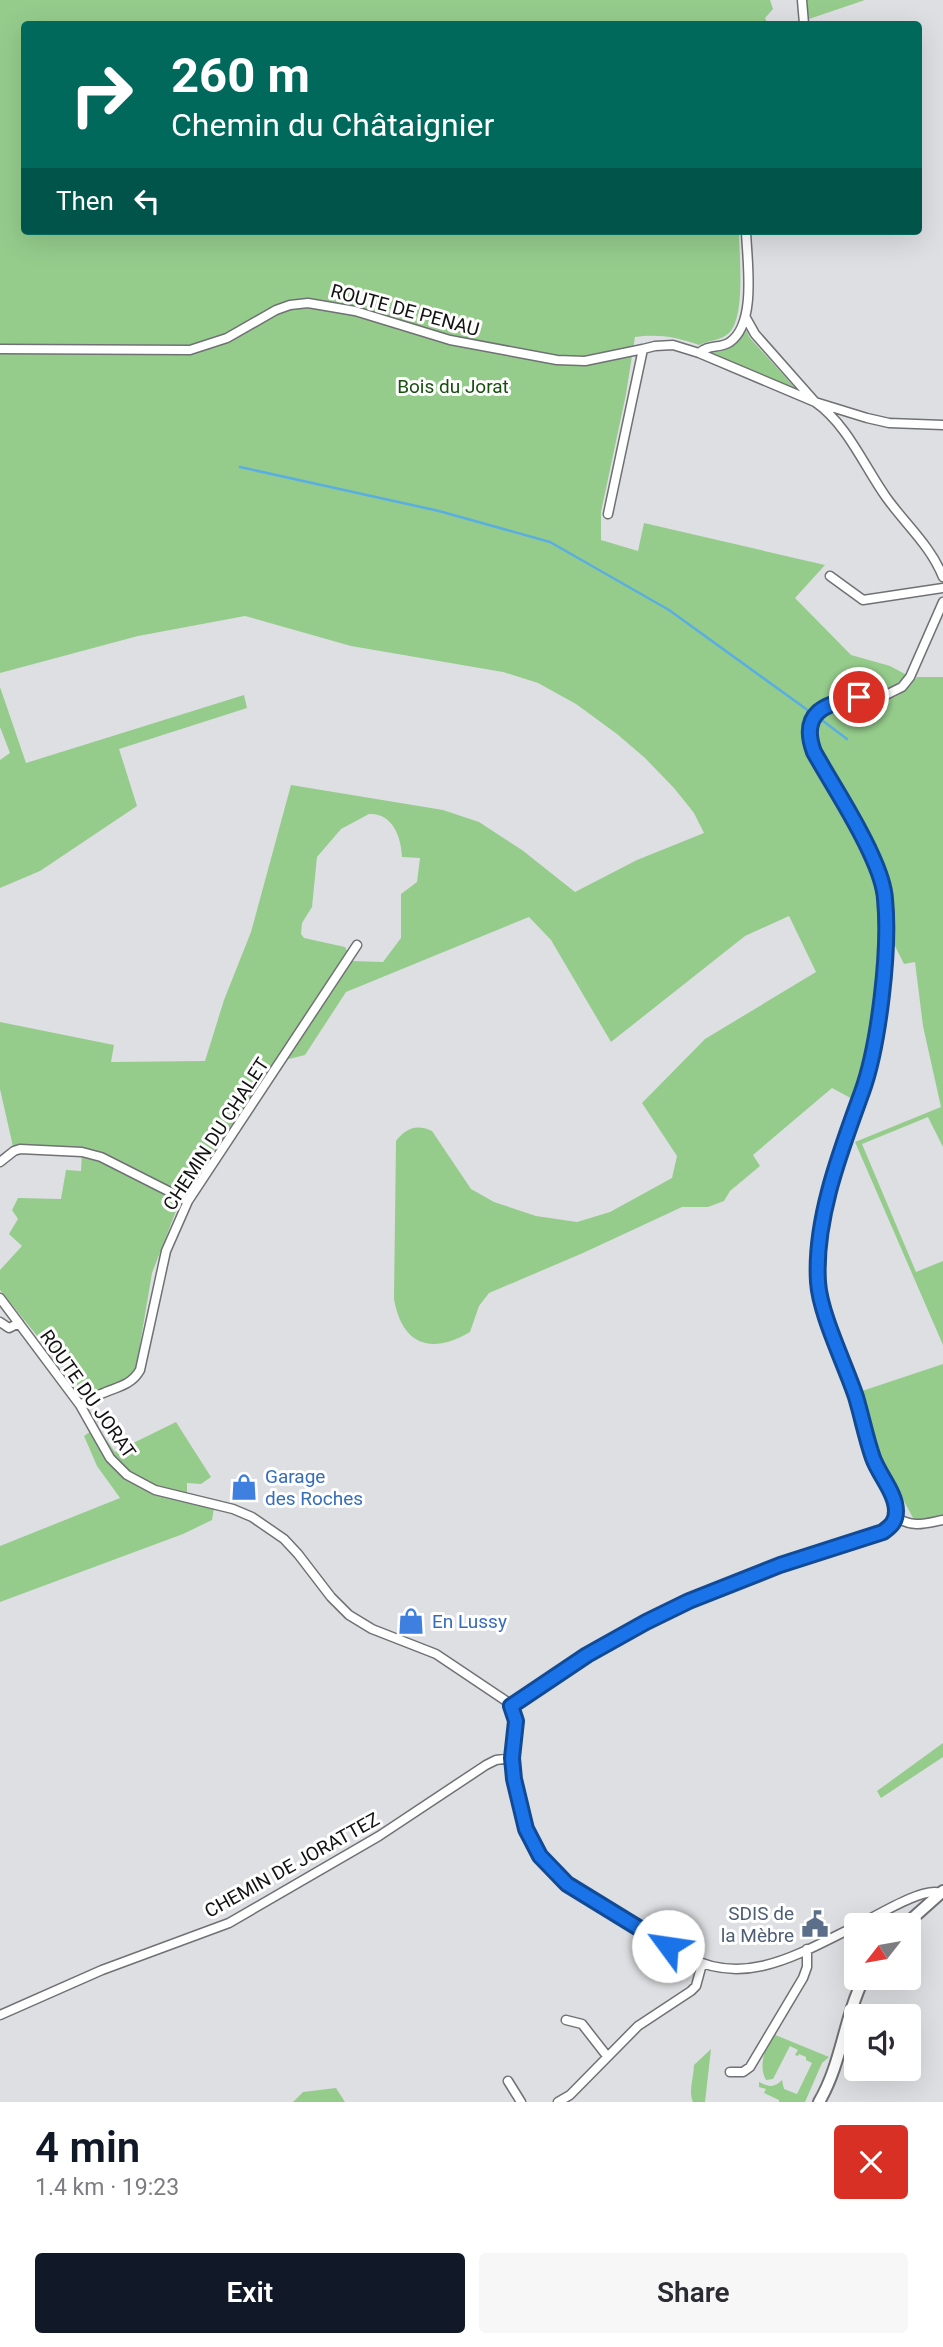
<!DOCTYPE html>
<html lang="en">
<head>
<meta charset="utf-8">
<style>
	body { margin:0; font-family:Roboto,sans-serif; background:#f7f7f7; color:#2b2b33; height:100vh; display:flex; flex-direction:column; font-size:26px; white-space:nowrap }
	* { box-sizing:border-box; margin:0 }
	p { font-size:23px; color:#7c7c81 }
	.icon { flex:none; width:38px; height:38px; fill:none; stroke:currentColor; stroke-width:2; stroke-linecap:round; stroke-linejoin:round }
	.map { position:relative; height:2102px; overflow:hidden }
	.side { display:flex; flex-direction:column; background:#fff; flex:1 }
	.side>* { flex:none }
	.hud { position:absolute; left:21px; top:21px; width:901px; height:214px; border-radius:7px; box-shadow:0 7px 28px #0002; background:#00695c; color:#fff; overflow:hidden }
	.needle { width:46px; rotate:239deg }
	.controls { position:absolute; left:844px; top:1913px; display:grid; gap:14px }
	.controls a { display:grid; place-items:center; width:77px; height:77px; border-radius:7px; background:#fff; box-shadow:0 7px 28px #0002; font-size:35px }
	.pin { position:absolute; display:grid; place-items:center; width:60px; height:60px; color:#fff; margin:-30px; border:4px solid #fff; border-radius:50%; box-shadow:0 2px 7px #0007 }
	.me { position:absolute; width:77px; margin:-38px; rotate:301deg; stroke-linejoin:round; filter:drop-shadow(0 0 5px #0008) }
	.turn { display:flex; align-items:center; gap:24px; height:147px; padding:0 35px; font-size:32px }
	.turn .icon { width:91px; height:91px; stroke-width:2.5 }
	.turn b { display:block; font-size:49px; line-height:60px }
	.then { display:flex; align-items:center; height:66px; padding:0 35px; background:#0003; gap:14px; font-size:26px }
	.round { display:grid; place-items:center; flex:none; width:74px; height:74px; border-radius:7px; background:#f7f7f7 }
	.overview { display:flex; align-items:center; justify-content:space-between; height:119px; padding:0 35px }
	h1 { font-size:42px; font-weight:600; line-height:52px; color:#111827 }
	.primary-button { display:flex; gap:14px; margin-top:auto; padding:14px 35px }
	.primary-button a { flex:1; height:80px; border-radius:7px; background:#111827; color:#fff; font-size:28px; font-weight:600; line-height:80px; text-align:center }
	.primary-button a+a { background:#f7f7f7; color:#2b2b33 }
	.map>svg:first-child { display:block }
	.green { fill:#95cc8c; fill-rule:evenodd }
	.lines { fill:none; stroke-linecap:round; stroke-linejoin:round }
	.stream { stroke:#5aaee1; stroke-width:2.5 }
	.minor-casing { stroke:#707174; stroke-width:11 }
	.secondary-casing { stroke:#707174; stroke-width:14 }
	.minor { stroke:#fff; stroke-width:8 }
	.secondary { stroke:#fff; stroke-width:10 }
	.route-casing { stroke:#114b97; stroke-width:18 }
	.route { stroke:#1a73e8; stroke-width:12 }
	.labels { text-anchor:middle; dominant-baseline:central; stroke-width:6; stroke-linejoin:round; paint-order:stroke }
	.street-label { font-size:19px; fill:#121213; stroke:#fff }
	.park-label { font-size:19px; fill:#16500d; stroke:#fff }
	.shop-label { font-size:19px; fill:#366cbe; stroke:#fff; text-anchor:start }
	.service-label { font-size:19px; fill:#4e5e75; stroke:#fff; text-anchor:end }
</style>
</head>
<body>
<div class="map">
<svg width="943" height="2102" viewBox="0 0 943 2102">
	<rect width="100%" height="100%" fill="#dedfe2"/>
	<path class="green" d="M0,0H770L773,9L765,18L768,24H24V231H739C739,255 746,317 729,333C721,341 708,340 699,345C676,337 659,334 635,337L626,394L601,512V540L638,551L644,523L825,565L795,598L851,655L890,666L907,675C883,703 848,686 821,707L827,712C849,700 878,706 897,696C905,692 911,684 917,677H943V1147L928,1117L862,1144L916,1272L943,1261V1345L855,1142L941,1107L923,1026L915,962L904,964L893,942V895L884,869L878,873L885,896L880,998L858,1102L832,1088L753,1155L760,1166L730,1191L724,1201L708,1207H682L583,1253L489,1293L479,1306L470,1332C431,1355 402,1345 394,1299L396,1141C406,1128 417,1124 432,1131L471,1189L494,1202L536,1216L577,1222L610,1212L672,1178L677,1156L642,1103L705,1039L816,972L789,916L745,936L611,1042L551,940L529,917L346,992L305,1055L285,1060L277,1059L181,1198L152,1273L136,1368L128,1380L85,1395L0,1290V1270L22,1246L9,1234L18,1219L12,1210L18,1198L61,1199L66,1170L81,1171L82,1152L14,1151L0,1089V1022L114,1045L111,1062L205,1061L224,1000L251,932L291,785L443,810L479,822L522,850L575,892L637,860L704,833L694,813L674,788L645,758L617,734L576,704L538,683L503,672L351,646L245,616L138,636L0,673ZM805,724L819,732L817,741L820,750L852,801L841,809C823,786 800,755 805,724ZM369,814C393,813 401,837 402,857L420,858L417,882L401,894V938L383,962L352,961L345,947L304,938L301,934L302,923L312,907L317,857L341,829Z
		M805,0H865L806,20Z
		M746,330L750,338L796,389L711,353C728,351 738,345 746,330Z
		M0,687L26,763L244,695L247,708L119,749L137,806L40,871L0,888V760L10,753L0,727Z
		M943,1364V1523L918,1527L882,1461L862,1391Z
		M176,1422L211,1477L201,1484L187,1483V1499L214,1508L212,1520L183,1534L0,1602V1546L120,1498L97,1466L84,1436L97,1427L115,1452Z
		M943,1743V1757L881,1798L877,1791Z
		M773,2034L829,2057L822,2063L805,2102H779V2100L764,2093L766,2089L759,2087V2082C769,2087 774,2088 782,2080L784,2089L797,2094L812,2063L806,2060V2057L799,2054L798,2056L795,2055L798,2050L790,2046L773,2079L766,2080C758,2066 765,2047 773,2034Z
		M711,2049L705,2102H693C688,2091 694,2077 694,2065Z
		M336,2088L345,2102H293L303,2092Z"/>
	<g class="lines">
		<path class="stream" d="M240,467L439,511L550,542L669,610L813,714
			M819,718L847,739"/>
		<defs>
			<path id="minor" d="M802,0L804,24
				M746,318L755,334L815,402C847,424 864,466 886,497C906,525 930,545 943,577
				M0,349L190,350L227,338L276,310L290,305L308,303L355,311L450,340L557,360L585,361L643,349
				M699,353C708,344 720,349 730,342C757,323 747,261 746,231
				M608,514L643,349L655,346L673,345L699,353L815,402L867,418L889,423L943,425
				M830,576L863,600L943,588
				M0,1162L14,1151L20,1149L82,1152L101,1157L188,1201
				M0,1298L80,1405L110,1458L127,1475L155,1490L233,1509L252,1517L284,1539L298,1554L331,1597L349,1615L372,1629L436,1654L509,1703L516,1721L512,1758L514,1779L526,1829L540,1856L567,1884L688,1957C747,1988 802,1952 856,1926
				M0,1322L9,1328L19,1323
				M80,1405C87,1401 93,1396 101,1394C116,1387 131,1386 140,1370L166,1251L188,1201L357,945
				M895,1517C914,1528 923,1524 943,1520
				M511,1706L564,1668L609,1642L689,1601L780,1565L883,1532L892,1525L895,1517V1502L873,1457L856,1397L821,1297L818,1278L821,1242L833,1171L863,1090L874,1040L885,951V896L871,854L814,752L809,732L813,718L824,707L846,700L888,694L902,687L910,677L943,602
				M858,1925C875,1917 924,1886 940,1893
				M0,2015L102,1970L229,1923L379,1836L486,1765L496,1760L512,1758
				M566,2020L582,2024L607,2056
				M730,2072H743L750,2067L803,1978L807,1967V1949
				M508,2081L521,2102
				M558,2102L570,2095L638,2026L691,1991L696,1986L702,1964"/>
			<path id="secondary" d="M905,1925L943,1891
				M819,2102C842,2063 844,2017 864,1978"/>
		</defs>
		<use href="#minor" class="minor-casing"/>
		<use href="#secondary" class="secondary-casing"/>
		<use href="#minor" class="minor"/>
		<use href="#secondary" class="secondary"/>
	</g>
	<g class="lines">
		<defs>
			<path id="route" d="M668,1946L567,1884L540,1856L526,1829L514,1779L512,1758L516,1721L511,1706L587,1655L646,1622L689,1601L780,1565L883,1532C891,1526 896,1522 896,1511C896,1493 879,1475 873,1458C866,1438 862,1417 856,1397C845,1364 820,1314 818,1282C814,1219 841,1150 862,1092C879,1045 890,949 885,899C884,884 877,867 871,854C855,818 833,786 814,752C799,712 826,703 859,697"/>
		</defs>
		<use href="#route" class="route-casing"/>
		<use href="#route" class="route"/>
	</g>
	<defs>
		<symbol id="shop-bare" viewBox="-9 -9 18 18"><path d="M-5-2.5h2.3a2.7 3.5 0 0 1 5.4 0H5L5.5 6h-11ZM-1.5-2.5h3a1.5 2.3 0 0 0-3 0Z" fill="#3f7fe0" stroke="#fff" stroke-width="2.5" paint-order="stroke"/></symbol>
		<symbol id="civic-bare" viewBox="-9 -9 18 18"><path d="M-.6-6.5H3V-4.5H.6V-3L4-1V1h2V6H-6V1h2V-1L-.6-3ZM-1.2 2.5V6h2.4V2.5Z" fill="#5c6f8a" stroke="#fff" stroke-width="2.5" paint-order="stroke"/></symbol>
	</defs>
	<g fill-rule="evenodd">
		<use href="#shop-bare" x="225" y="1468" width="38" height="38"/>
		<use href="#shop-bare" x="392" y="1602" width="38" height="38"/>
		<use href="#civic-bare" x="796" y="1905" width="38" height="38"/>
	</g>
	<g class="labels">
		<g class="street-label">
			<text transform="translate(405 310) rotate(15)">ROUTE DE PENAU</text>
			<text transform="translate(216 1134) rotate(-57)">CHEMIN DU CHALET</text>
			<text transform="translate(88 1394) rotate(55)">ROUTE DU JORAT</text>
			<text transform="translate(292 1865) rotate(-29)">CHEMIN DE JORATTEZ</text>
		</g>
		<g class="park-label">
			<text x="453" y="386">Bois du Jorat</text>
		</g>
		<g class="shop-label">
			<text x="265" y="1476">Garage<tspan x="265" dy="22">des Roches</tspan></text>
			<text x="432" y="1621">En Lussy</text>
		</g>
		<g class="service-label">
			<text x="794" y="1913">SDIS de<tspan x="794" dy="22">la Mèbre</tspan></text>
		</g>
	</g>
</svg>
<div class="controls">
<a><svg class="needle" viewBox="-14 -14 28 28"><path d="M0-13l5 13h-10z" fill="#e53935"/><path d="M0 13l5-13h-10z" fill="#7c7c81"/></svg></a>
<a><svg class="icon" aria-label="sound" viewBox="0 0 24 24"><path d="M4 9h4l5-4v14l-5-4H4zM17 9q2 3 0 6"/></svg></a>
</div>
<div class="pin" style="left:859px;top:697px;background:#d93025"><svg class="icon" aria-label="arrive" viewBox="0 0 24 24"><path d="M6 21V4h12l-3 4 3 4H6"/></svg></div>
<svg class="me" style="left:668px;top:1946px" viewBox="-20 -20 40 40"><circle r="19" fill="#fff"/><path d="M0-13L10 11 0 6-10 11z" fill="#1a73e8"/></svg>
<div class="hud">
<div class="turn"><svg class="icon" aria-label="right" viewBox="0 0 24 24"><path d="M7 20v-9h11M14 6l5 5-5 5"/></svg><div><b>260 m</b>Chemin du Châtaignier</div></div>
<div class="then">Then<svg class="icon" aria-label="left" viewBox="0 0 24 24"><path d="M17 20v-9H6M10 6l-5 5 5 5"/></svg></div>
</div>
</div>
<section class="side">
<div class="overview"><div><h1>4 min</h1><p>1.4 km · 19:23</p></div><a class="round" style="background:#d93025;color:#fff"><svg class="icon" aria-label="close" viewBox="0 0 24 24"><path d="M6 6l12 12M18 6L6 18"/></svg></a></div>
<div class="primary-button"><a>Exit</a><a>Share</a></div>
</section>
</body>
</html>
